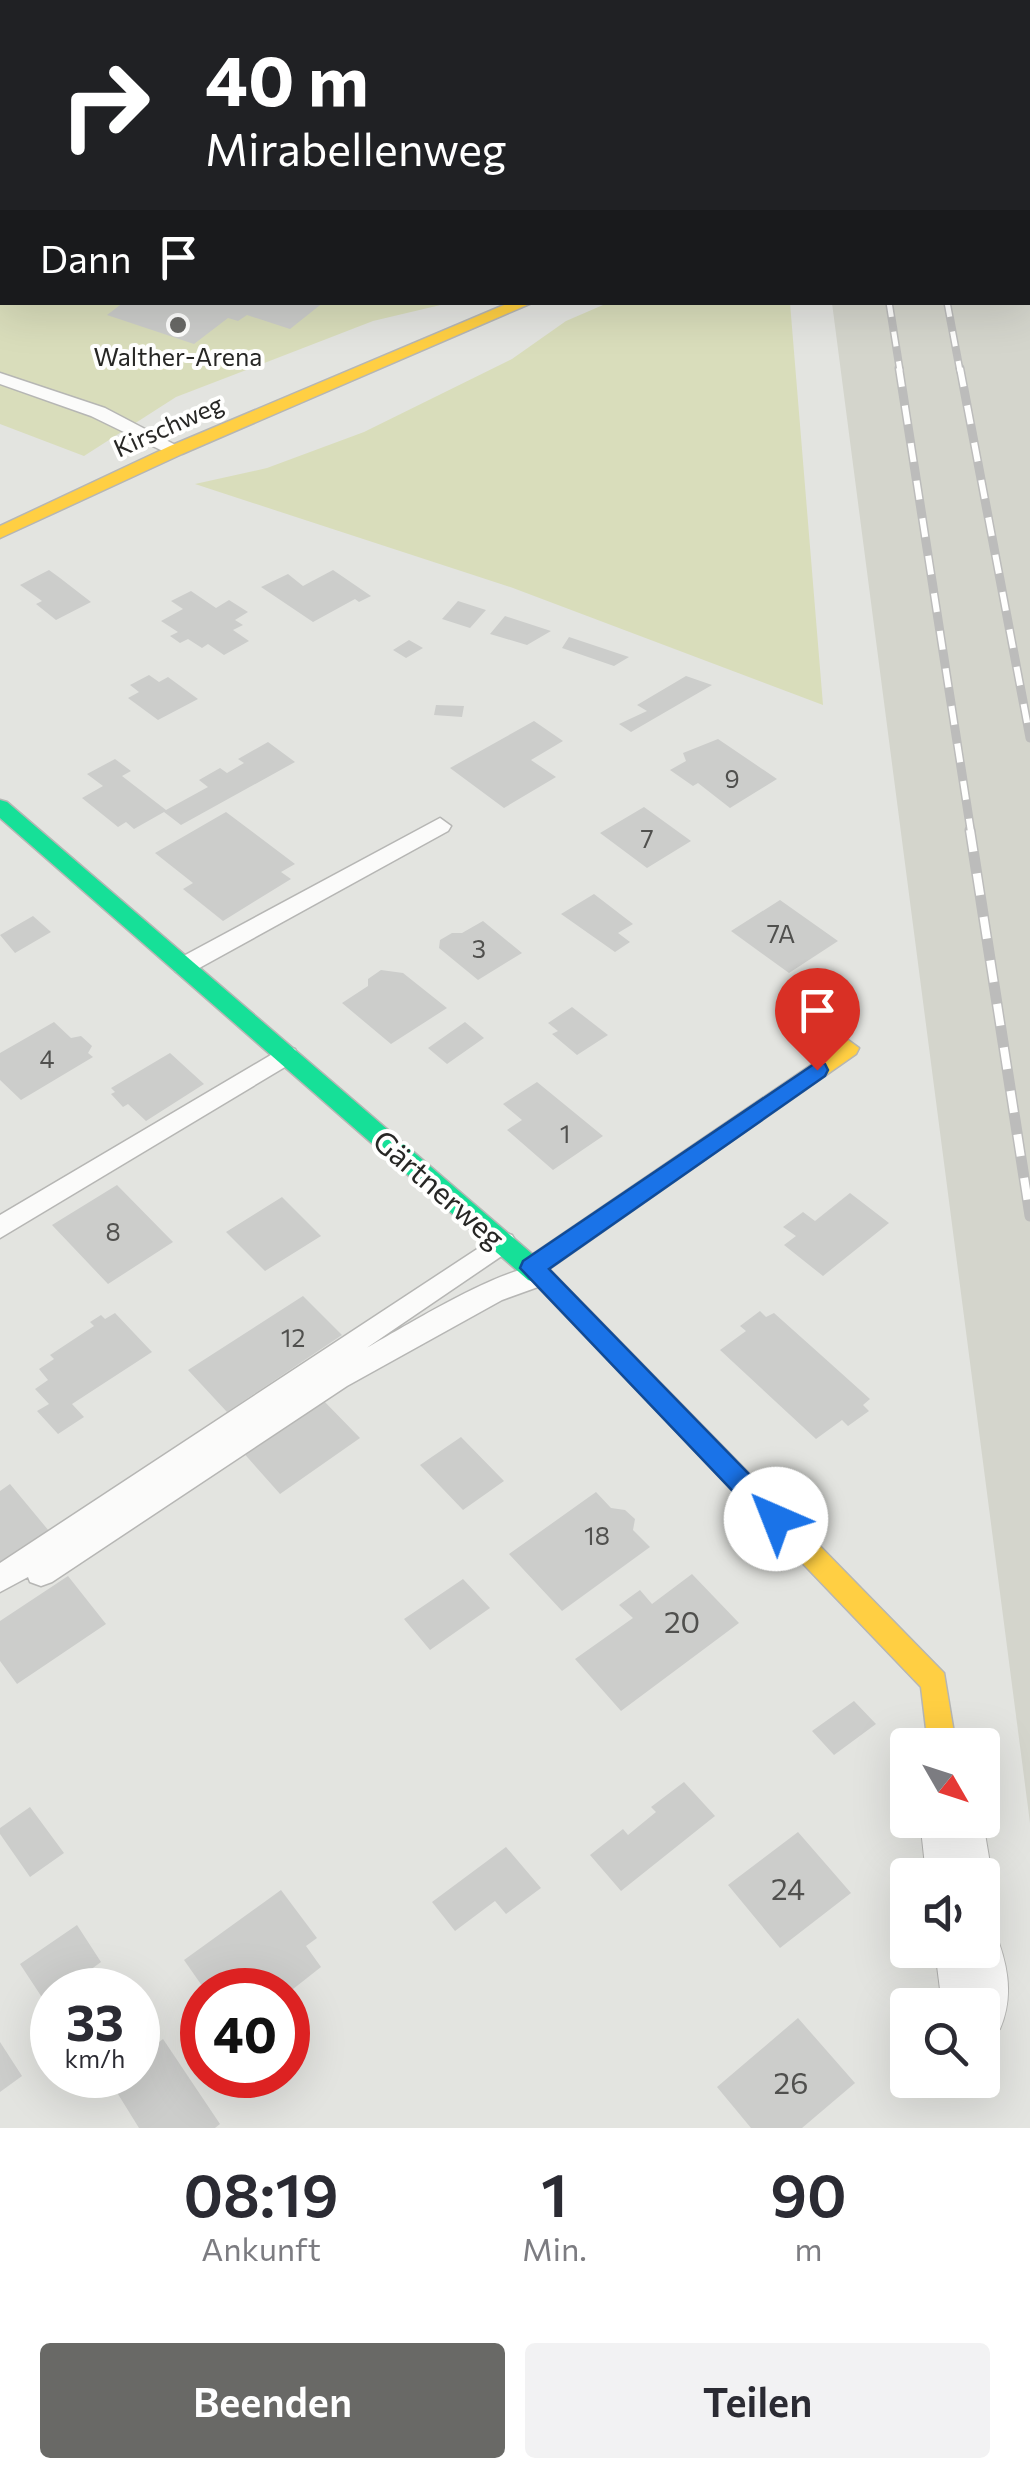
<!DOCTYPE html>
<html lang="de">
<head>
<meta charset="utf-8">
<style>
	body { margin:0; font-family:Commissioner,sans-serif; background:#f2f2f3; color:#2b2b33; height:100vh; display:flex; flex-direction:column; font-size:38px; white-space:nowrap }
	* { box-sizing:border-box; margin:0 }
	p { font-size:32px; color:#7c7c81 }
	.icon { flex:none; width:55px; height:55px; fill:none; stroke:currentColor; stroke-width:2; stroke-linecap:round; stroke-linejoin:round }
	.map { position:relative; height:2128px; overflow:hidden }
	.side { display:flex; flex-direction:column; background:#fff; flex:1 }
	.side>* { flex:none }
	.top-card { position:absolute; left:0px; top:0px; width:1030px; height:305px; box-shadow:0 10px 40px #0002; background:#202124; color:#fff; overflow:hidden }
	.needle { width:65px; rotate:129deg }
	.buttons { position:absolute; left:890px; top:1728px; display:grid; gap:20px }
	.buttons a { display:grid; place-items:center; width:110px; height:110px; border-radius:10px; background:#fff; box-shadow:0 10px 40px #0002; font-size:50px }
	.speed { position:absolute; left:30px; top:1968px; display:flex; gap:20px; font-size:50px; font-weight:700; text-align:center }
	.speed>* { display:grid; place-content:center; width:130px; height:130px; border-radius:50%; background:#fff; box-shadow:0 10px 40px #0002; line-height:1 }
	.speed small { font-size:25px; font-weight:400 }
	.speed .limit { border:15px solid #d22; background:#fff; color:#111 }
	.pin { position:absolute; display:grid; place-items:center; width:85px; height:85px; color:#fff; margin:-102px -42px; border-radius:50% 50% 50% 0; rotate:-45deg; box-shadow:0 0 10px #0007 }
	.pin .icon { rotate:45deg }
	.me { position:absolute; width:110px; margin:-55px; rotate:316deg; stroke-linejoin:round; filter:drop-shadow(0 0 8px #0008) }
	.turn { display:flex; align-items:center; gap:35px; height:210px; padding:0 40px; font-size:45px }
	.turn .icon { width:130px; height:130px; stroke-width:2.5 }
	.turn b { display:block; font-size:70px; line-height:85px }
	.then { display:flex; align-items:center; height:95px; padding:0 40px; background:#0003; gap:20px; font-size:38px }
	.eta { display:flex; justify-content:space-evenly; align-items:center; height:170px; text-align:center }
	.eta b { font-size:60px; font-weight:600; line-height:70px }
	.cta { display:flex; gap:20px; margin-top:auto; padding:20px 40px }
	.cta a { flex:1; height:115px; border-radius:10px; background:#696966; color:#fff; font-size:40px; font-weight:600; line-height:115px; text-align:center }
	.cta a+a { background:#f2f2f3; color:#2b2b33 }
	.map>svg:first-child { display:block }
	.built { fill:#d4d5cc }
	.green { fill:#d9ddbb }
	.building { fill:#cccdcb }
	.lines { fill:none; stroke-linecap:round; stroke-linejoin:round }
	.lane-casing { stroke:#b6b6b4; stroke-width:3 }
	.street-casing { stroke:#b6b6b4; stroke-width:2 }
	.fast-casing { stroke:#b6b6b4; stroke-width:3 }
	.slow-casing { stroke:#b6b6b4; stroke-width:3 }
	.lane { fill:#fbfbfa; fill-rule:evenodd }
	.street { fill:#fbfbfa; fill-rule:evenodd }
	.fast { fill:#16e098; fill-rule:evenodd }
	.slow { fill:#ffcf43; fill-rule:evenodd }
	.rail-far2-casing { stroke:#bcbcbb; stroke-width:8 }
	.rail-far1-casing { stroke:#bcbcbb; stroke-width:9 }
	.rail-casing { stroke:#bcbcbb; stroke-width:11 }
	.rail-far2 { stroke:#fffffe; stroke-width:5; stroke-dasharray:15; stroke-linecap:butt }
	.rail-far1 { stroke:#fffffe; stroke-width:6; stroke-dasharray:19; stroke-linecap:butt }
	.rail { stroke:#fffffe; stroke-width:8; stroke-dasharray:22; stroke-linecap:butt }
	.route { fill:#1a73e8; stroke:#114b97; stroke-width:2.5 }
	.poi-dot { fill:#696966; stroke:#fffffe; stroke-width:4 }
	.labels { text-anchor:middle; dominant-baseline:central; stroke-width:8; stroke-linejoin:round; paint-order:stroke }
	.far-poi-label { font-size:25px; fill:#272725; stroke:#fffffe }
	.far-street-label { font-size:25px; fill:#272725; stroke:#fffffe }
	.number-label { font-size:25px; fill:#50504e }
	.street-label { font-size:30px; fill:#272725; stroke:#fffffe }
	.near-number-label { font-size:30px; fill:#50504e }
</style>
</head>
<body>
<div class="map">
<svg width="1030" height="2128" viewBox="0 0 1030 2128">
	<rect width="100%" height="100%" fill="#e3e4e0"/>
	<path class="built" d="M1028,245L1030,256V1823L832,303L1028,302Z"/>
	<path class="green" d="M0,0L49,2H2V302L449,303L373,321L176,397L84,456L0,424Z
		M610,302L790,303L823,705L513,588L195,484L267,468L364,432L512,359L566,321Z"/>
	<path class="building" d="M124,302H324L290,329L247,315L238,321L228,318L194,344L107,315Z
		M49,570L60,578L91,602L56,620L36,604L42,601L20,585Z
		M333,570L371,596L359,602L355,599L313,622L261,587L288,574L303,586Z
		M191,591L216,608L229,600L248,612L235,620L243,625L233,630L249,641L224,655L208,644L202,648L188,639L180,643L170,636L178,632L161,621L183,609L171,601Z
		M458,601L486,610L470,628L442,619Z
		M505,616L551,631L527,645L490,634Z
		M569,637L629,657L614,666L562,648Z
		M409,640L423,648L406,658L393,650Z
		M149,675L159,682L168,677L198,699L158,720L128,698L139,692L130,685Z
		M686,676L712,685L631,732L619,724L647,711L637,705Z
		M436,705L464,706L462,717L434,715Z
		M534,721L563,741L531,760L556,777L504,808L450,768Z
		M718,739L777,779L730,808L698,783L693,786L670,770L686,761L683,753Z
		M268,742L295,762L181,825L164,812L134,829L126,822L118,827L82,798L103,786L87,774L115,759L131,771L122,776L166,810L208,787L199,780L220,768L227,773L244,763L238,759Z
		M644,807L691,841L647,868L600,833Z
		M226,812L295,864L281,872L291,879L223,921L183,889L193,883L155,853Z
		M594,894L633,924L618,933L630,942L615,952L561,914Z
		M780,900L838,941L789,973L731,931Z
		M33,916L51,932L15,953L0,935Z
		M483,921L522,953L478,980L439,948L440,940L452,933H462Z
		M381,970L403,973L447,1008L391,1044L342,1003L368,986V979Z
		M572,1007L608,1035L577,1055L552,1034L558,1031L548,1023Z
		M54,1022L71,1038L81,1036L92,1046L88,1053L93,1057L21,1100L0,1080V1053Z
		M465,1022L484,1038L447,1064L428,1048Z
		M170,1053L204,1084L146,1121L128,1104L123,1107L111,1094L115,1092L111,1088Z
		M537,1082L603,1136L553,1170L507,1130L522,1120L503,1104Z
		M117,1185L173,1242L108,1284L52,1225Z
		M850,1193L889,1223L823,1276L784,1245L796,1236L783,1227L803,1212L815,1221Z
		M282,1197L321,1236L265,1271L226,1232Z
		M303,1296L342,1335L227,1412L188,1370Z
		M760,1311L766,1317L774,1313L821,1355L870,1399L863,1405L869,1411L848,1426L842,1420L816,1439L720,1350L746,1331L740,1326Z
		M115,1313L152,1352L72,1404L84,1417L58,1434L37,1411L49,1404L35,1389L48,1380L39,1369L54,1359L50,1355L94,1326L90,1322L101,1315L105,1319Z
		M320,1397L360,1438L280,1494L241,1450Z
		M461,1437L504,1481L463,1510L420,1465Z
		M10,1484L49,1531L0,1564V1491Z
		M596,1492L611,1508L625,1510L635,1519L633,1530L650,1547L562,1611L509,1554Z
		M692,1574L739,1623L621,1711L575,1659L633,1618L619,1605L640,1590L652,1604Z
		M68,1576L106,1624L17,1684L0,1661V1621Z
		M463,1579L490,1608L430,1650L404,1619Z
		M854,1701L876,1724L834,1755L812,1731Z
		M684,1782L715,1816L621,1891L590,1855L623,1829L628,1835L656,1812L651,1807Z
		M30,1807L64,1853L30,1877L0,1834V1828Z
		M798,1832L851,1893L780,1948L728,1885Z
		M506,1847L541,1888L506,1914L495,1901L455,1931L432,1902Z
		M281,1890L317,1938L306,1946L321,1967L288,1993L254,1990L252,1986L247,1990H205L184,1960Z
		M77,1925L101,1962L63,1990H52V1997L45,2002L20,1964Z
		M798,2018L855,2083L802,2128H751L717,2087Z
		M163,2039L220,2124L215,2128H139L108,2078L138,2075V2058Z
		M0,2042L22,2076L0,2092Z"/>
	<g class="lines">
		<defs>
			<path id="lane" d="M0,373L105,408L185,450L176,456L169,454L91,416L0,384Z
				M440,818L451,826L448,831L192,972H176L172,966L176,960Z
				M286,1046L295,1049L298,1055L295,1061L0,1238V1215Z
				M503,1232L512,1235L516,1242L512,1249L365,1349C399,1330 516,1257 549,1267L553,1275L549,1283L502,1300L347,1386L52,1582L41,1586L30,1582L28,1577L0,1592V1563Z"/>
			<path id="street" d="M101,0H138L140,2H103Z
				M982,1816L992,1875L982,1897V1875H926L920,1820H982Z
				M982,1922L993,1927C1007,1961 1015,1994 1000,2029L982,2037V2005H942L935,1950H982Z"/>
			<path id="fast" d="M0,800L7,802L546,1266L549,1273L546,1280L537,1283L528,1280L0,818Z"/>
			<path id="slow" d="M511,302H534L182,454L0,538V526L170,446Z
				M848,1040L859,1048L856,1054L549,1269L944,1673L956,1745H928L921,1687L520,1268L523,1261Z"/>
		</defs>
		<use href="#lane" class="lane-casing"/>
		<use href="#street" class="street-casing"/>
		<use href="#fast" class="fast-casing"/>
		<use href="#slow" class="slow-casing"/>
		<use href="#lane" class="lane"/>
		<use href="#street" class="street"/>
		<use href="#fast" class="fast"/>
		<use href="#slow" class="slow"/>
		<defs>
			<path id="rail-far2" d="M889,302L900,371
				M947,302L960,371"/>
			<path id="rail-far1" d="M899,368L971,832
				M960,368L1030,738"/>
			<path id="rail" d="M970,830L1030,1216"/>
		</defs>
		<use href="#rail-far2" class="rail-far2-casing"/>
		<use href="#rail-far1" class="rail-far1-casing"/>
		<use href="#rail" class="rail-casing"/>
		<use href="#rail-far2" class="rail-far2"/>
		<use href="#rail-far1" class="rail-far1"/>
		<use href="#rail" class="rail"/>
	</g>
	<path class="route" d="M817,1062L825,1064L828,1070L825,1076L549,1269L785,1511L789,1519L785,1527L776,1531L767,1527L520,1268L523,1261Z"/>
	<circle class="poi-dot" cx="178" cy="325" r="10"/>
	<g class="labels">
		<g class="far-poi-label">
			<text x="178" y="356">Walther-Arena</text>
		</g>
		<g class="far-street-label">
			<text transform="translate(168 425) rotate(-24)">Kirschweg</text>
		</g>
		<g class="number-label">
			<text x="732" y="778">9</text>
			<text x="647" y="838">7</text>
			<text x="781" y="933">7A</text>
			<text x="479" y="948">3</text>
			<text x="47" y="1058">4</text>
			<text x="565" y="1133">1</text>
			<text x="113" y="1231">8</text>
			<text x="293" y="1337">12</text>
			<text x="597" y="1535">18</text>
		</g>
		<g class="street-label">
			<text transform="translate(440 1188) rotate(41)">Gärtnerweg</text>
		</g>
		<g class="near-number-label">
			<text x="682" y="1620">20</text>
			<text x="788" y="1887">24</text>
			<text x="791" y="2081">26</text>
		</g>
	</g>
</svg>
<div class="buttons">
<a><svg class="needle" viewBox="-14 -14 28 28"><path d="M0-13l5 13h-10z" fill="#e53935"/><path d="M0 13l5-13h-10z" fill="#7c7c81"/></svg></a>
<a><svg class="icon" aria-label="sound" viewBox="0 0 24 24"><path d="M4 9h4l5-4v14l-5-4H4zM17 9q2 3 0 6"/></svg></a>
<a><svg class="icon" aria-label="search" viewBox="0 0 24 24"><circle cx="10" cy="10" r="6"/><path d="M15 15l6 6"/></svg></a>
</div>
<div class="speed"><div>33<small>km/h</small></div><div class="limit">40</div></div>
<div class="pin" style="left:817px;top:1070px;background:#d93025"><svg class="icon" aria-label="arrive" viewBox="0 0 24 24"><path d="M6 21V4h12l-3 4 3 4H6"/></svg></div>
<svg class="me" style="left:776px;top:1519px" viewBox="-20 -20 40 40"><circle r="19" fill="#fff"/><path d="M0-13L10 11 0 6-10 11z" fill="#1a73e8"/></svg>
<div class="top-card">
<div class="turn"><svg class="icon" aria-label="right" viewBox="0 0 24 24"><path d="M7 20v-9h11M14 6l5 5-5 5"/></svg><div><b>40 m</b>Mirabellenweg</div></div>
<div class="then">Dann<svg class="icon" aria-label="arrive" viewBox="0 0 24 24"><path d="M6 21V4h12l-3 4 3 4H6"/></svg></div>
</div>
</div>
<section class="side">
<div class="eta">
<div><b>08:19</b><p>Ankunft</p></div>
<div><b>1</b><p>Min.</p></div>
<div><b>90</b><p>m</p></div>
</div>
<div class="cta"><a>Beenden</a><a>Teilen</a></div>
</section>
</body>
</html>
